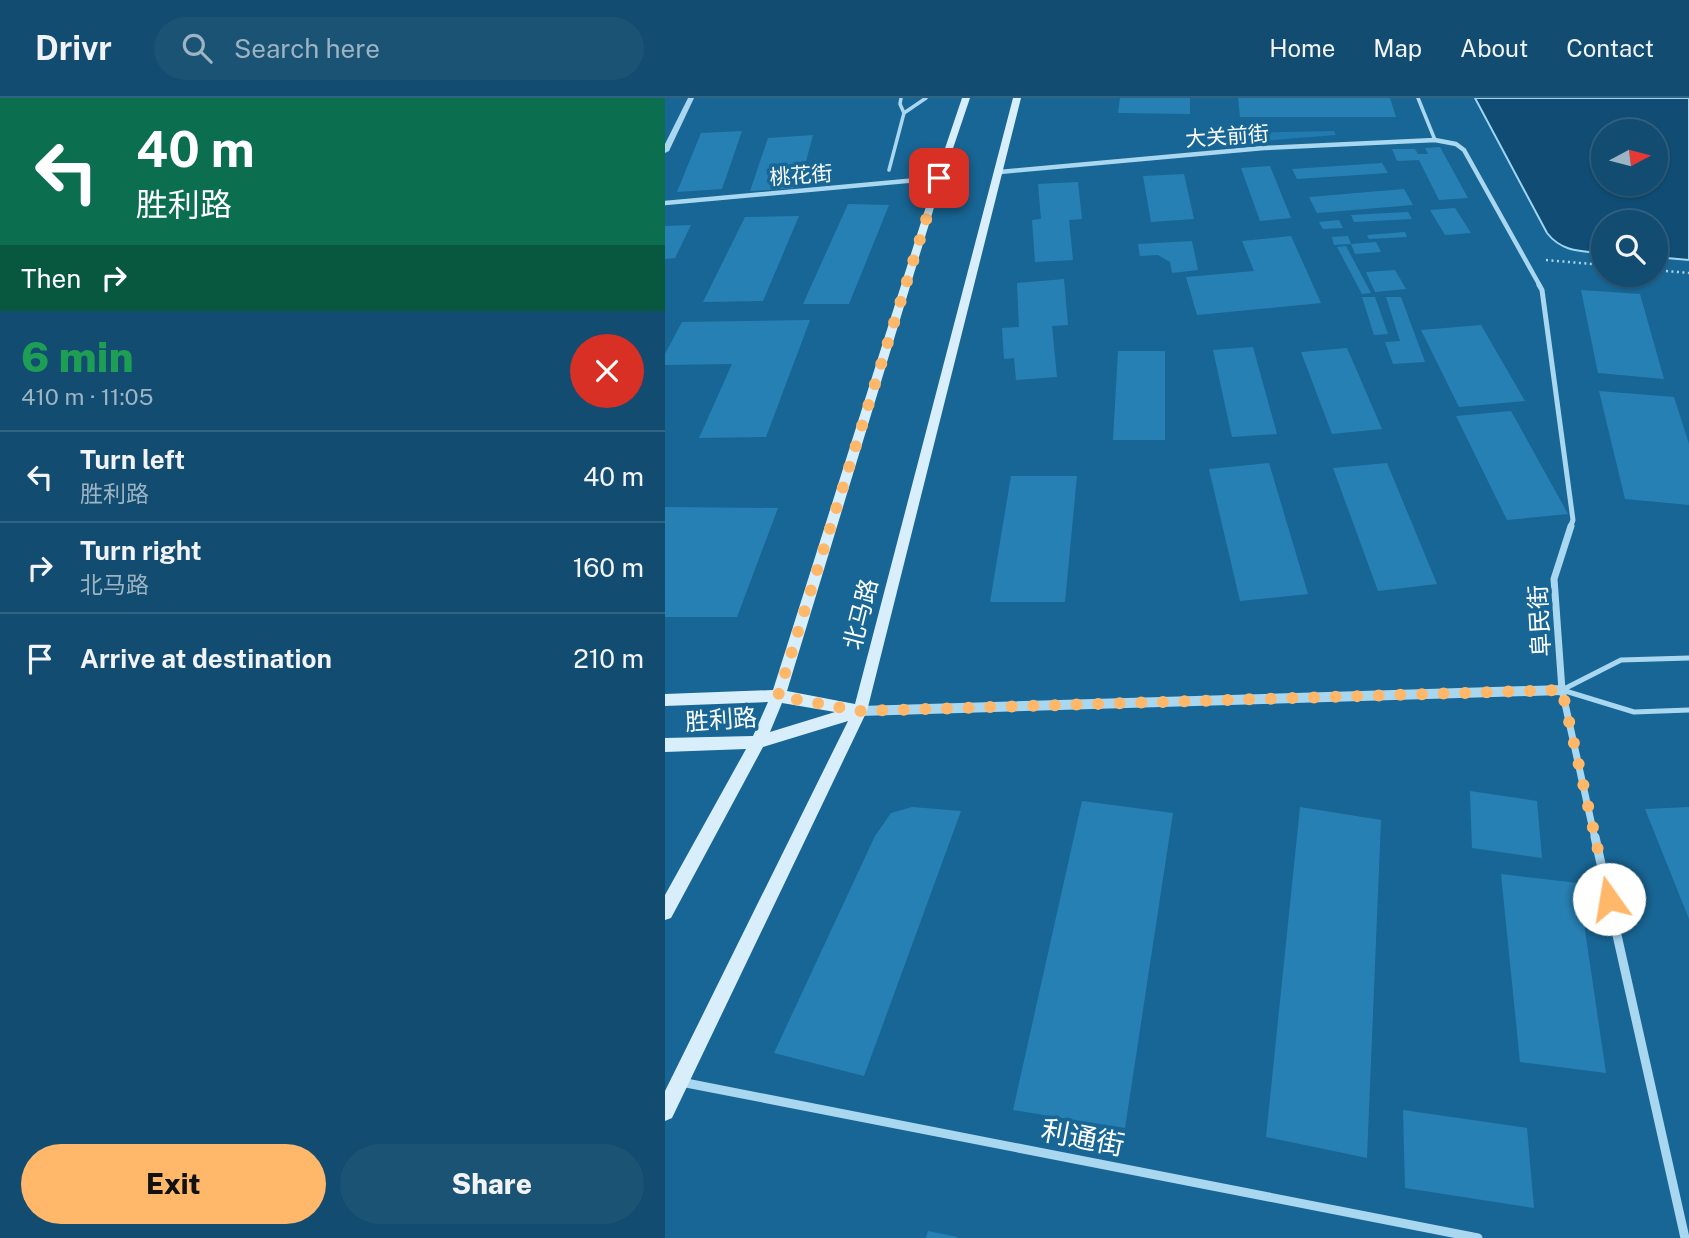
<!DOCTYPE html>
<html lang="en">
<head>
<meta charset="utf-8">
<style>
	body { margin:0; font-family:"Public Sans","Noto Sans SC",sans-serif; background:#1b5375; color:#f1f3f6; height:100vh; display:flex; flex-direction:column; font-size:26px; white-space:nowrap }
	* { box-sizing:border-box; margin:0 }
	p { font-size:23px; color:#9cb4c3 }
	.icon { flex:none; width:38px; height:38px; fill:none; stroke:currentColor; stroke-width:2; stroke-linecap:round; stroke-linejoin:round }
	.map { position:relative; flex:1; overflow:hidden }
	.side { display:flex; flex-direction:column; background:#124c70; width:665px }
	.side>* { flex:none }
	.banner { background:#0b6e4f; color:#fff; overflow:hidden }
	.needle { width:46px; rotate:83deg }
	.fabs { position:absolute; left:926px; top:21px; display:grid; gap:14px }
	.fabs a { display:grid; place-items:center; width:77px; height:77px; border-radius:50%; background:#124c70; box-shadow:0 2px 5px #0004,0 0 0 2px #316383; font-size:35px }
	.pin { position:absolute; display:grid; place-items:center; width:60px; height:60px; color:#fff; margin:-30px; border-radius:14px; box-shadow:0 4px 10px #0006 }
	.me { position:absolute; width:77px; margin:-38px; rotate:347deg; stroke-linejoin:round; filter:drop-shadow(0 0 5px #0008) }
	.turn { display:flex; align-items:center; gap:24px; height:147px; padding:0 21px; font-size:32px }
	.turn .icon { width:91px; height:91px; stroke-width:2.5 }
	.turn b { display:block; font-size:49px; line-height:60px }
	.then { display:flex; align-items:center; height:66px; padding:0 21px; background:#0003; gap:14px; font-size:26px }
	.round { display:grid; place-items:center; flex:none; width:74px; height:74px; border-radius:37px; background:#1b5375 }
	.overview { display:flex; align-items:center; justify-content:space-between; height:119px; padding:0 21px }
	h1 { font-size:42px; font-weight:800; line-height:52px; color:#1e9e55 }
	.button { display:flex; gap:14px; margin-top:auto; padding:14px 21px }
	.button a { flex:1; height:80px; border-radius:42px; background:#ffb86a; color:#111; font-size:28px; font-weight:800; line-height:80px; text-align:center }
	.button a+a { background:#1b5375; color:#f1f3f6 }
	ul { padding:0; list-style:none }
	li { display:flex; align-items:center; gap:21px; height:91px; padding:0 21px; border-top:2px solid #316383 }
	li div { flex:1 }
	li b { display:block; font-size:26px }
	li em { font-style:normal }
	header { display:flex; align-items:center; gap:42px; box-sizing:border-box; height:98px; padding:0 35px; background:#124c70; border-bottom:2px solid #316383 }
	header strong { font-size:33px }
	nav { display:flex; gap:38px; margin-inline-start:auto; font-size:24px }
	.search { width:490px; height:63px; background:#1b5375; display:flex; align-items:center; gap:18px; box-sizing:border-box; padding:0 24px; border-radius:38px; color:#9cb4c3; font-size:26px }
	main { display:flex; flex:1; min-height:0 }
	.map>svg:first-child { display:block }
	.green { fill:#217baf }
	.water { fill:#104c73; stroke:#9dd5f3; stroke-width:2; fill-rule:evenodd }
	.building { fill:#2780b3 }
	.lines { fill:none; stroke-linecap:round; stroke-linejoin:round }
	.path { stroke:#aad7f0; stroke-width:2.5; stroke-dasharray:2 3.5; stroke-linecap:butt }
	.service-far1 { stroke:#aad7f0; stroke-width:3.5 }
	.service { stroke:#aad7f0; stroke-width:5 }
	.pedestrian { stroke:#aad7f0; stroke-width:3.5 }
	.minor-far3 { stroke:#aad7f0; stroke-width:4.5 }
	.minor-far2 { stroke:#aad7f0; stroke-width:5 }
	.minor-far1 { stroke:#aad7f0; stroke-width:7 }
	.minor { stroke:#aad7f0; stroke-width:9 }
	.tertiary { fill:#aad7f0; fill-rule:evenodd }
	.secondary { fill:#d8eefb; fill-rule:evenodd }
	.route { stroke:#ffb86a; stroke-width:12; stroke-dasharray:0 21.6 }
	.labels { text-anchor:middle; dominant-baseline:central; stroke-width:7; stroke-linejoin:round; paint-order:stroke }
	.far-street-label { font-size:21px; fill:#fff; stroke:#186695 }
	.street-label { font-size:24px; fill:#fff; stroke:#186695 }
	.near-street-label { font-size:28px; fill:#fff; stroke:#186695 }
</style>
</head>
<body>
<header>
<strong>Drivr</strong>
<div class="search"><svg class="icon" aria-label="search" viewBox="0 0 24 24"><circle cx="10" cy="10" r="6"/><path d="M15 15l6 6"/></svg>Search here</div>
<nav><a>Home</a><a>Map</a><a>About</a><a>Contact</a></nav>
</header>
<main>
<section class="side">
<div class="banner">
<div class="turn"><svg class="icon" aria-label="left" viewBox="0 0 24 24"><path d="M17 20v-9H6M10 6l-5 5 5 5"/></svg><div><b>40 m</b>胜利路</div></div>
<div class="then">Then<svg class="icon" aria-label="right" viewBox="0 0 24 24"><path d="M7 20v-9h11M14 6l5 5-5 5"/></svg></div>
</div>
<div class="overview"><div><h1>6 min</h1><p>410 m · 11:05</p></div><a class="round" style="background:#d93025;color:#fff"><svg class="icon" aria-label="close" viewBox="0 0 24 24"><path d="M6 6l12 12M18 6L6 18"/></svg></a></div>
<ul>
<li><svg class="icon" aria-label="left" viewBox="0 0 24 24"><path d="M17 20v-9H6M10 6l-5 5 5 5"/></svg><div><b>Turn left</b><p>胜利路</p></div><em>40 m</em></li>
<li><svg class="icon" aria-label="right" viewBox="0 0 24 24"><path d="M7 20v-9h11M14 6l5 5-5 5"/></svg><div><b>Turn right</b><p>北马路</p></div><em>160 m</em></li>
<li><svg class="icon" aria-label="arrive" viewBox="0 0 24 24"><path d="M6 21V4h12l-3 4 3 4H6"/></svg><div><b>Arrive at destination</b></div><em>210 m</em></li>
</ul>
<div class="button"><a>Exit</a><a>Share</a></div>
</section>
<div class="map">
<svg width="1024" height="1140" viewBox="0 0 1024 1140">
	<rect width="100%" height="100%" fill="#186695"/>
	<path class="green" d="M669,33L671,37L583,44L574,41L572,35Z"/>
	<path class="water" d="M810,0H1024V162L991,159L990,124H938V155C915,153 897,154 882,135ZM938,33H990V86H938Z"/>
	<path class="building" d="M455,0H525V16L453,15Z
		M573,0H725L731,19H575Z
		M77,33L57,91L12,94L36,35Z
		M148,37L134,90L85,93L103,40Z
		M775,49L803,100L774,102L754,62L732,63L727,51H750L753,56H763L760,50Z
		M717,65L723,75L632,81L627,71Z
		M605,68L626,120L595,123L576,70Z
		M519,76L529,121L486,124L478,78Z
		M413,84L417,121L404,122L408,162L370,164L367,122L376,121L373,86Z
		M739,91L748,107L652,115L644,99Z
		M183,106L224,107L184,206H138Z
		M790,110L806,135L780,137L765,112Z
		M743,114L747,121L689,124L686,117Z
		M134,118L98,203L38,204L80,119Z
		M674,122L678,130L658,131L654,124Z
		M26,127L10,160L0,161V128Z
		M740,134L742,139L704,141L702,137Z
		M626,138L656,205L532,217L521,179L589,173L577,143Z
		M683,138L686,146L669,147L667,139Z
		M527,143L533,172L507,175L505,164L493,157L475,158L473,146Z
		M711,144L716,154L690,156L686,146Z
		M681,148L706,195L697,196L672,149Z
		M730,172L741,191L710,194L701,174Z
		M399,181L403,227L387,228L392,279L351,282L349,260L339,261L337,230L354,229L352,185Z
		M916,192L975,196L999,281L933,275Z
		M697,199H710L723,236L709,237Z
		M721,199H736L760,264L728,266L720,244L735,243Z
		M145,222L101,339L34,340L67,266L0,267V256L17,224Z
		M816,227L860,303L794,309L756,232Z
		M588,249L612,336L567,339L548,252Z
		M682,250L717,331L667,336L636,254Z
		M453,253H500V342H448Z
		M934,293L1009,299L1024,346V407L960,401Z
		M846,313L903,416L842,422L791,318Z
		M604,365L643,496L575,503L544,371Z
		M722,365L772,486L713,493L668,370Z
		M346,378H412L400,504H325Z
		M0,409L113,410L72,519H0Z
		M805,693L872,703L877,760L807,750Z
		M417,703L508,715L460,1030L348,1012Z
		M247,709L296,713L199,978L109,955L210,738L226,715Z
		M635,709L716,722L702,1060L601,1039Z
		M1024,709V821L980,711Z
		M836,776L913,785L941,975L855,964Z
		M738,1012L862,1030L869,1110L740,1090Z
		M263,1133L292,1139V1140H261Z"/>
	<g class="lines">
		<path class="path" d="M881,162L938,167
			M990,172L1024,175"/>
		<path class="service-far1" d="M239,15L261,0
			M224,72L239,15L235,6L236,0"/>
		<path class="service" d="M897,592L956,562L1024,560
			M897,592L969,614L1024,612"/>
		<path class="pedestrian" d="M753,0L770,42"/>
		<path class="minor-far3" d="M335,74L599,50L770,42L791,46L799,52L875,188
			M0,105L274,80"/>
		<path class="minor-far2" d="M874,187L877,192L908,422L905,430"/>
		<path class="minor-far1" d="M906,428L889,481L897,592L930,741"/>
		<path class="minor" d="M930,739L1020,1140
			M16,984L813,1140"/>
		<path class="tertiary" d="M23,0H29L4,53L0,55V46Z
			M897,587L901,588L903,592L901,596L897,597L195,618L191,617L189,613L191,609L195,608Z"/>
		<path class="secondary" d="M297,0H305L278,80L122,593L190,606L348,0H356L202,613L7,1020L0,1023V993L183,623L98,649L6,820L0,822V797L81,651L0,654V640L88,638L103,604L0,608V596L108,592L270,80ZM117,605L170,614L105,634Z"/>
	</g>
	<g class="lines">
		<path class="route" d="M274,80L113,598L195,613L897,592L944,801"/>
	</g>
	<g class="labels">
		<g class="far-street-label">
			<text transform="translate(562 38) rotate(-4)">大关前街</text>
			<text transform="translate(136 77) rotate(-4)">桃花街</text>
		</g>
		<g class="street-label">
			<text transform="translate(195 516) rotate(-76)">北马路</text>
			<text transform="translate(874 523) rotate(-93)">阜民街</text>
			<text transform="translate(56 621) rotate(-4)">胜利路</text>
		</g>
		<g class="near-street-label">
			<text transform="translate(418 1039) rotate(11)">利通街</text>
		</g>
	</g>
</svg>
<div class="fabs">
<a><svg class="needle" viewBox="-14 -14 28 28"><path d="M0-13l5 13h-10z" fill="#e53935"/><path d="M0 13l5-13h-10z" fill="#9cb4c3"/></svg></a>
<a><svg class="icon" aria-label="search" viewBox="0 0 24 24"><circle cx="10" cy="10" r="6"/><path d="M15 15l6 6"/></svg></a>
</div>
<div class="pin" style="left:274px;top:80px;background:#d93025"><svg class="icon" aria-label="arrive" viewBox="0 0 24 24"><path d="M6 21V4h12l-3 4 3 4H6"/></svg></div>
<svg class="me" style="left:944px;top:801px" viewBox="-20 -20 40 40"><circle r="19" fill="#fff"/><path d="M0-13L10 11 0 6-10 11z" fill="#ffb86a"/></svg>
</div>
</main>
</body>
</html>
